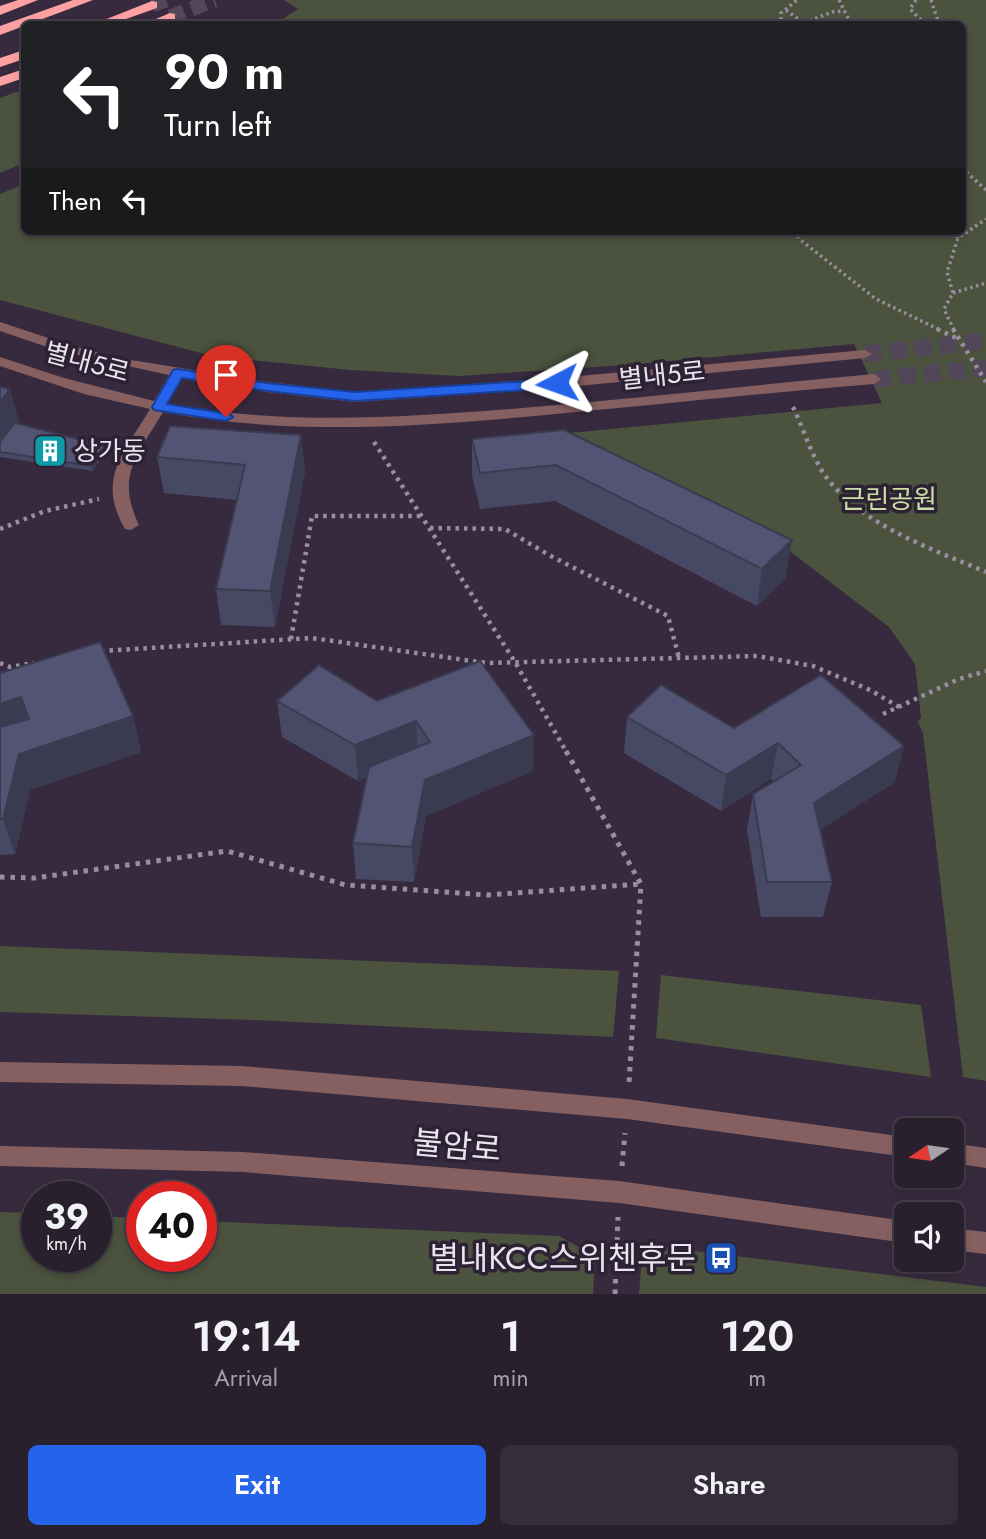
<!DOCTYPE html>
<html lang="en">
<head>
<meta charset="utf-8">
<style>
	body { margin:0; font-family:Jost,"Noto Sans KR",sans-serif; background:#352d3a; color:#f1f3f6; height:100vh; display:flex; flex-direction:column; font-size:26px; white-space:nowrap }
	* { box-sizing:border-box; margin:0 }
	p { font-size:23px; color:#a5a3aa }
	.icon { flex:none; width:38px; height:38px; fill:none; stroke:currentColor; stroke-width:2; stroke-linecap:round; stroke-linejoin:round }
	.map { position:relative; height:1294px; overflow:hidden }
	.side { display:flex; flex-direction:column; background:#29202e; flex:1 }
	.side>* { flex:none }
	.guide { position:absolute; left:21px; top:21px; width:945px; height:214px; border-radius:10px; box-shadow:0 4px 10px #0003,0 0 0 2px #453e4a; background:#202124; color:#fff; overflow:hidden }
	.needle { width:46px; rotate:257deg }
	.tools { position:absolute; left:894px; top:1118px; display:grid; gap:14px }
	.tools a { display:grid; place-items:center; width:70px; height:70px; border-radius:10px; background:#29202e; box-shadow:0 4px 10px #0003,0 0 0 2px #453e4a; font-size:35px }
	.speed { position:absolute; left:21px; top:1181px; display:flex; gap:14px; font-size:35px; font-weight:700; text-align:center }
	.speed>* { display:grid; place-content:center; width:91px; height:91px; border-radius:50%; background:#29202e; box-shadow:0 4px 10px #0003,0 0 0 2px #453e4a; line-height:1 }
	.speed small { font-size:18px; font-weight:400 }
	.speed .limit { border:10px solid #d22; background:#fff; color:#111 }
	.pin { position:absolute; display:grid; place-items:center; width:60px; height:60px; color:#fff; margin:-72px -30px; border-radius:50% 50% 50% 0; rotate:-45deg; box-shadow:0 0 7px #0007 }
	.pin .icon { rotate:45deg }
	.me { position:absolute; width:77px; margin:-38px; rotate:266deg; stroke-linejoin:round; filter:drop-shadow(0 0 5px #0008) }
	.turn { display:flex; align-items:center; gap:24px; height:147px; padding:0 28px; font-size:32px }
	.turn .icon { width:91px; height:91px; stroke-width:2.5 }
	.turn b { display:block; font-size:49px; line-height:60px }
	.then { display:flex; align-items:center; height:66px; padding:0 28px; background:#0003; gap:14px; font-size:26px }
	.eta { display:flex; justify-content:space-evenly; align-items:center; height:119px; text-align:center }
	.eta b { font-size:42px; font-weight:600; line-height:49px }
	.action { display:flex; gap:14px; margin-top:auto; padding:14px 28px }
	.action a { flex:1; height:80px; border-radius:10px; background:#2563eb; color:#fff; font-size:28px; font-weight:600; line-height:80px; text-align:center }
	.action a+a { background:#352d3a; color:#f1f3f6 }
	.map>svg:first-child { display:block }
	.green { fill:#4b523e }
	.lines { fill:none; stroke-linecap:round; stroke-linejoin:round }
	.minor-tunnel { stroke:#524659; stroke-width:17; stroke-dasharray:17 8; stroke-linecap:butt }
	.highway-tunnel { stroke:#524659; stroke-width:15; stroke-dasharray:15 8; stroke-linecap:butt }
	.path-far2 { stroke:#998e9f; stroke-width:3.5; stroke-dasharray:2.5 3.5; stroke-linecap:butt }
	.path-far1 { stroke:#998e9f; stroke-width:4.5; stroke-dasharray:3.5 5; stroke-linecap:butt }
	.path { stroke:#998e9f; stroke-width:5; stroke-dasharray:4.5 6; stroke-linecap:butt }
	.minor { fill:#866061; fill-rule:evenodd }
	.highway { fill:#fda0a2; fill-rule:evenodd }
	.wall { fill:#474863 }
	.shaded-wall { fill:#3a3b50 }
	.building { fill:#535473; stroke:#3a3b50; stroke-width:2 }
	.route { fill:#2563eb; stroke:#184099; stroke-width:2 }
	.labels { text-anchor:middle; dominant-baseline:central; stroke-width:7; stroke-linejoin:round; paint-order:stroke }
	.street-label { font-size:26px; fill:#ebe3f0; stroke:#2d2134 }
	.poi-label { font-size:26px; fill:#ebe3f0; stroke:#2d2134; text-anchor:start }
	.park-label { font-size:26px; fill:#cbdea3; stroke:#2d2134 }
	.near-street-label { font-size:32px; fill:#ebe3f0; stroke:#2d2134 }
	.near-poi-label { font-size:32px; fill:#ebe3f0; stroke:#2d2134; text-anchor:end }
</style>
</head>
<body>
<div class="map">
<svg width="986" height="1294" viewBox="0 0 986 1294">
	<rect width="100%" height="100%" fill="#372a3e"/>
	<path class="green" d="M284,0H986V1081L963,1077L923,733L918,722L921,717L915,664L889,627L753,523L570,433L882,403L854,344L639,364L459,376L350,370L212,356L0,300V194L24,184V231H962V24H250L281,20L298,9Z
		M24,89V163L0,173V98Z
		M0,946L619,971L613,1037L253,1020L0,1012Z
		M661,975L921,1005L931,1077L656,1038Z
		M0,1212L37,1213V1256H96V1216L142,1218V1256H201V1221L559,1236L595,1256L593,1294H0Z
		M654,1246L986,1287V1294H639L642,1256Z"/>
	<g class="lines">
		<path class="minor-tunnel" d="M865,354L986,341
			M874,379L986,368"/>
		<path class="highway-tunnel" d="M152,5L166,0
			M170,17L215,0"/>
		<path class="path-far2" d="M839,0L851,24
			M916,0L910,9L921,20L920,24
			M931,0L939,24
			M786,10L805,24
			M804,23L832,12L844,11
			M785,24L781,20V13L797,0
			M962,168L986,190
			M794,231L803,242L876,299L940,330
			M954,231L958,238
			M953,293L986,283
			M954,330L944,309L953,293L947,272L958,238L986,219"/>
		<path class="path-far1" d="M937,329L958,339
			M953,329L986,382
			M793,407C803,428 810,451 822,471C857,524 930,548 986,572
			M374,442L515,662L567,753
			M430,528L505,529L549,555L668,616L679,658
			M0,529L45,511L99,499
			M291,639L312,516H421
			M101,651L312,638L486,663L757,656L813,666L870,690L899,707
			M0,663L10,667L34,663
			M883,714L959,679L986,671"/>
		<path class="path" d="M566,751L641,884L629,1083
			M0,877L35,878L227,851L346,885L487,895L641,884
			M622,1166L625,1133
			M615,1294L618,1217"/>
		<path class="minor" d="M0,322L69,345L125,359L267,382L355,392L557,378L865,350L872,354L865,358L557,388L355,402L267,392L183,377L168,404C282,425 395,418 511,409C632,399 753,385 874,374L881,379L874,384C764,393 655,405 545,415C417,427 291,436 163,412C138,455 115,475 139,525L131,530L125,529C96,479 124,453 150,409L84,394L0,366V357L64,378L154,401L169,375L59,351L0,331Z
			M0,1062L242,1066L627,1099L906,1137V1157L627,1119L242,1086L0,1082Z
			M952,1143L986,1148V1168L952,1163Z
			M0,1146L243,1152L619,1181L906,1221V1243L619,1203L243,1172L0,1166Z
			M952,1228L986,1232V1254L952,1250Z"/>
		<path class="highway" d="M18,0H38L0,15V6Z
			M73,0H93L0,35V26Z
			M152,1L157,2V8L112,24H94Z
			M170,13L175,14V20L162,24H144Z
			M24,50V59L0,67V58Z
			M24,69V78L0,86V77Z"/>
	</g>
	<path class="wall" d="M0,387L10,389L19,424L105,452L93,471L0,457Z
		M564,430L786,577L757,606L555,501L480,509L472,475V439Z
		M301,435L305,471L275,627L221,625L216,589L237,500L164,493L157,457Z
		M0,673L133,716L141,752L30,790L15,854L0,855Z
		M277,701H377L533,771L426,816L414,882L356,879L353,843L367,777L358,781L282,737Z
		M627,717L734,728L895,782L820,830L832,882L823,917H761L747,830L753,794L774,781L771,779L721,811L624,753Z"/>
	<path class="shaded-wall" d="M10,389L19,425L0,450V402Z
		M301,435L305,471L275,627L270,591Z
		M104,446L105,452L93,471L92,466Z
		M792,540L786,577L757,606L762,569Z
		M21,697L32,733L0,744V704Z
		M133,716L141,752L30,790L15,854L3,819L19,754Z
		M416,721L418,757L358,781L355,745Z
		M534,735L533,771L426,816L414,882L412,847L425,780Z
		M778,743L771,779L721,811L726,775Z
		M904,746L895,782L806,839L814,803Z"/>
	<path class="building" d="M0,387L10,389L0,402Z
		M15,423L104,446L92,466L0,452V442Z
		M170,426L301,435L270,591L216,589L245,465L157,457Z
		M564,430L792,540L762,569L556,465L480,473L472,439Z
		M100,642L133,716L19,754L3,819H0V727L29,719L21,697L0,704V673Z
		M480,661L534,735L425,780L412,847L353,843L369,767L430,742L416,721L355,745L277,701L319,665L377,701Z
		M821,675L904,746L814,803L832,882H767L753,794L801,765L778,743L726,775L627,717L661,685L734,728Z"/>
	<path class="route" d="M178,369L267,383L355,392L557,379L564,383L557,388L355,401L267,391L182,378L167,404L230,414L233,417L226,421L154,410L152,407L173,370Z"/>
	<defs>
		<symbol id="building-square" viewBox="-11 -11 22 22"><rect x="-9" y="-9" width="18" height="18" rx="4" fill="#0f9aa8" stroke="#2d2134"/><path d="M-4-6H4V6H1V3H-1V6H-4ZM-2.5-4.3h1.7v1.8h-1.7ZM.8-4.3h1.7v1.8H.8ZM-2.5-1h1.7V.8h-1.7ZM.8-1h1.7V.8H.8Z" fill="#fff"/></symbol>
		<symbol id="bus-square" viewBox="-11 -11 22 22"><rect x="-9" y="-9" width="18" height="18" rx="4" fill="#1a4fb4" stroke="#2d2134"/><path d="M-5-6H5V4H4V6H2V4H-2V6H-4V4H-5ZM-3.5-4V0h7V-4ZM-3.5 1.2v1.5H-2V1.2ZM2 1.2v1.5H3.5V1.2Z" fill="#fff"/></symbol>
	</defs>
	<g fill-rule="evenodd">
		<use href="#building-square" x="31" y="432" width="38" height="38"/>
		<use href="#bus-square" x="702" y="1239" width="38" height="38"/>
	</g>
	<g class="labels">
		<g class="street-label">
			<text transform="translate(87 362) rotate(15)">별내5로</text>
			<text transform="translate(662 375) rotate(-6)">별내5로</text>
		</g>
		<g class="poi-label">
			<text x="74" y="451">상가동</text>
		</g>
		<g class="park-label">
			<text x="889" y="499">근린공원</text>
		</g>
		<g class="near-street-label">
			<text transform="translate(457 1146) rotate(5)">불암로</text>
		</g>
		<g class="near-poi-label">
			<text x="696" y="1258">별내KCC스위첸후문</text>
		</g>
	</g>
</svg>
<div class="tools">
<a><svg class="needle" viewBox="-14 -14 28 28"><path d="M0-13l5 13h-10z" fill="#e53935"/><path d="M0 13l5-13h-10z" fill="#a5a3aa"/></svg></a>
<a><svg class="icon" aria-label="sound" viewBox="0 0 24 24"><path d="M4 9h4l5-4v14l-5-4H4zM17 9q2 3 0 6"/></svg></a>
</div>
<div class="speed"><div>39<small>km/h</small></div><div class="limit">40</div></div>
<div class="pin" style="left:226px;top:417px;background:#d93025"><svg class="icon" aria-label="arrive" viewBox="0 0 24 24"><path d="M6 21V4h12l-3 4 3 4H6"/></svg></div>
<svg class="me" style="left:557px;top:383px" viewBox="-20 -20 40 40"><path d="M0-17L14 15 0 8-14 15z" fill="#2563eb" stroke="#fff" stroke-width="4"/></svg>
<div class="guide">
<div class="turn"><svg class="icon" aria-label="left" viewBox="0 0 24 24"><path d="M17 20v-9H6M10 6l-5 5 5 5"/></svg><div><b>90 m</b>Turn left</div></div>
<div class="then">Then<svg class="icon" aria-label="left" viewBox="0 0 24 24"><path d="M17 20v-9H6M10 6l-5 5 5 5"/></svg></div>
</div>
</div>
<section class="side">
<div class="eta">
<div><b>19:14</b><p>Arrival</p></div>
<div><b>1</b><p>min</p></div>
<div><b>120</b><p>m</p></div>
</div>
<div class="action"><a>Exit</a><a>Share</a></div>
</section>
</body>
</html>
